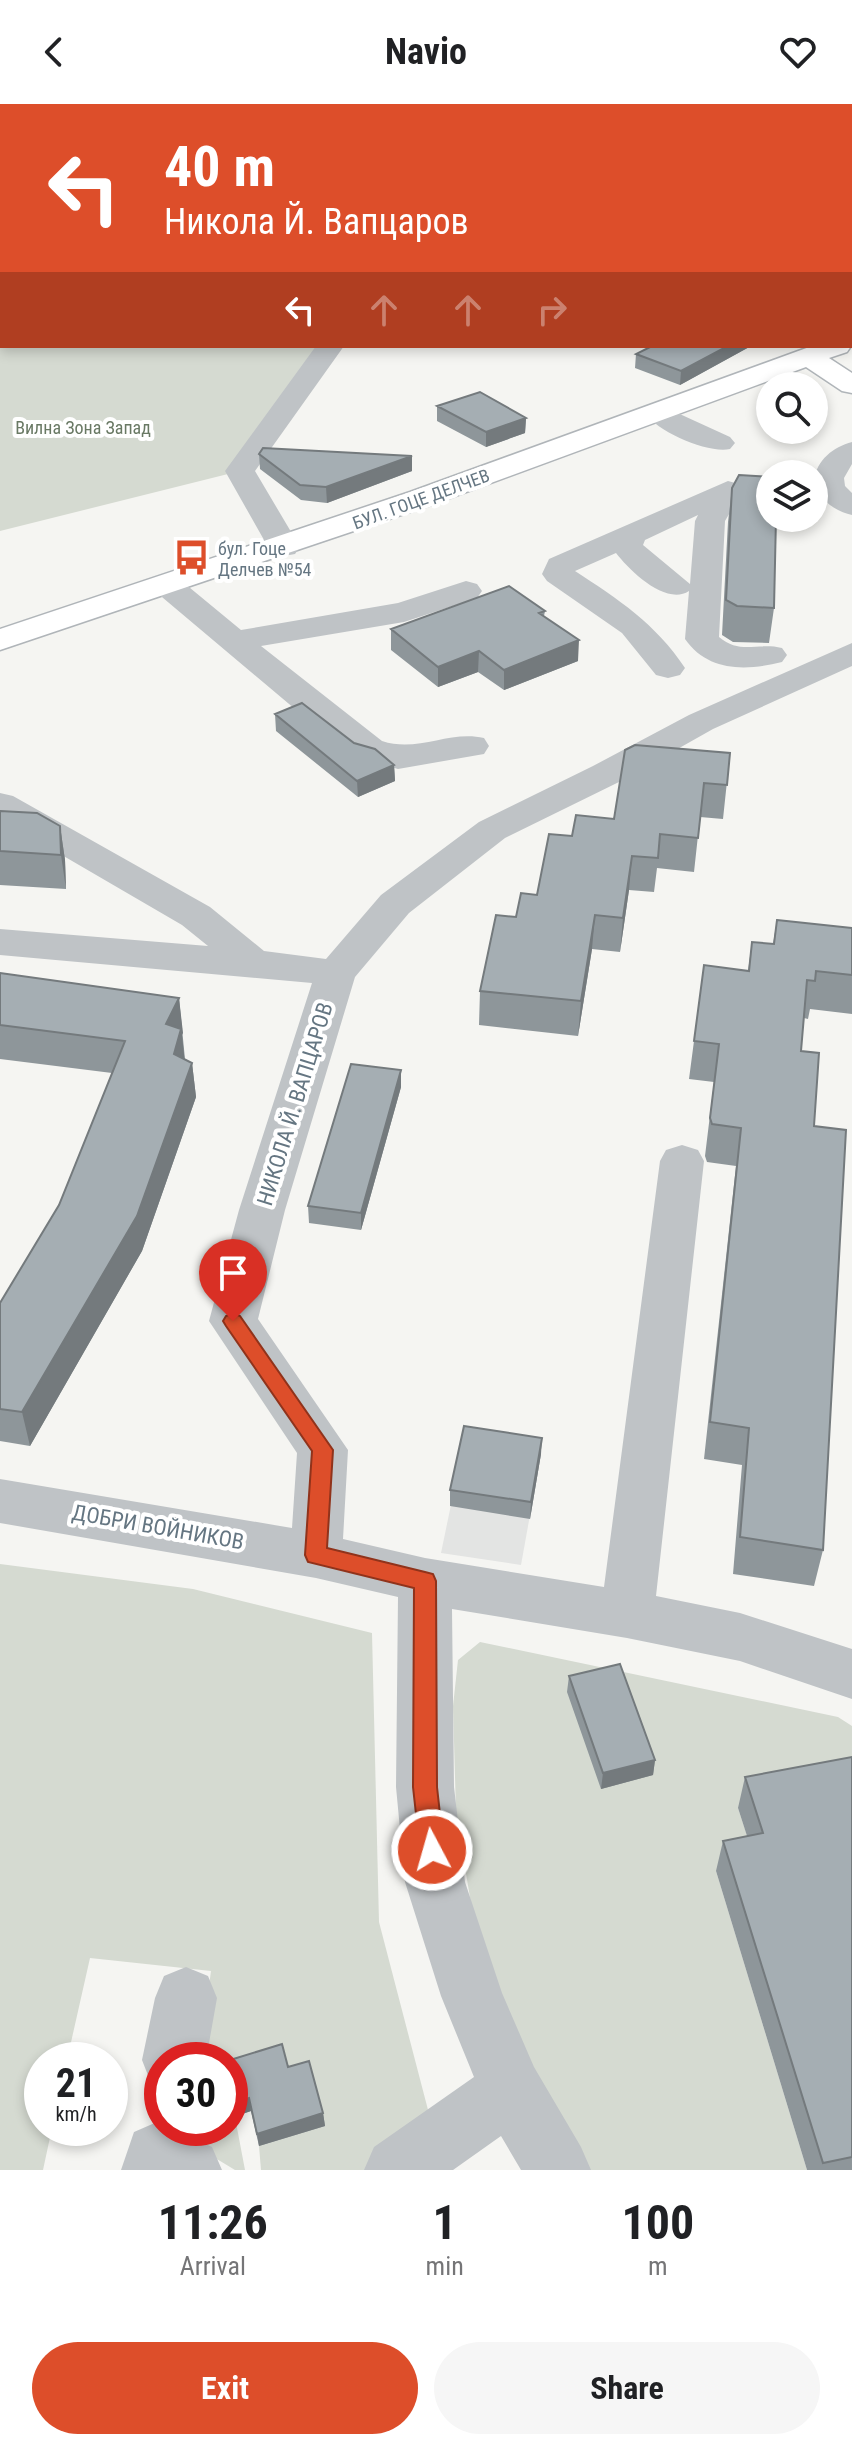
<!DOCTYPE html>
<html lang="en">
<head>
<meta charset="utf-8">
<style>
	body { margin:0; font-family:"Roboto Condensed",sans-serif; background:#f6f6f6; color:#202124; height:100vh; display:flex; flex-direction:column; font-size:30px; white-space:nowrap }
	* { box-sizing:border-box; margin:0 }
	p { font-size:26px; color:#757577 }
	.icon { flex:none; width:44px; height:44px; fill:none; stroke:currentColor; stroke-width:2; stroke-linecap:round; stroke-linejoin:round }
	.map { position:relative; height:2066px; overflow:hidden }
	.side { display:flex; flex-direction:column; background:#fff; flex:1 }
	.side>* { flex:none }
	.top-card { position:absolute; left:0px; top:0px; width:852px; height:244px; box-shadow:0 4px 12px #0003; background:#dd4e2a; color:#fff; overflow:hidden }
	.buttons { position:absolute; left:756px; top:268px; display:grid; gap:16px }
	.buttons a { display:grid; place-items:center; width:72px; height:72px; border-radius:50%; background:#fff; box-shadow:0 4px 12px #0003; font-size:40px }
	.speed { position:absolute; left:24px; top:1938px; display:flex; gap:16px; font-size:40px; font-weight:700; text-align:center }
	.speed>* { display:grid; place-content:center; width:104px; height:104px; border-radius:50%; background:#fff; box-shadow:0 4px 12px #0003; line-height:1 }
	.speed small { font-size:20px; font-weight:400 }
	.speed .limit { border:12px solid #d22; background:#fff; color:#111 }
	.pin { position:absolute; display:grid; place-items:center; width:68px; height:68px; color:#fff; margin:-82px -34px; border-radius:50% 50% 50% 0; rotate:-45deg; box-shadow:0 0 8px #0007 }
	.pin .icon { rotate:45deg }
	.me { position:absolute; width:88px; margin:-44px; rotate:354deg; stroke-linejoin:round; filter:drop-shadow(0 0 6px #0008) }
	.turn { display:flex; align-items:center; gap:28px; height:168px; padding:0 32px; font-size:36px }
	.turn .icon { width:104px; height:104px; stroke-width:2.5 }
	.turn b { display:block; font-size:56px; line-height:68px }
	.lanes { display:flex; align-items:center; height:76px; padding:0 32px; background:#0003; justify-content:center; gap:40px; direction:ltr }
	.lanes .off { opacity:.35 }
	.eta { display:flex; justify-content:space-evenly; align-items:center; height:136px; text-align:center }
	.eta b { font-size:48px; font-weight:700; line-height:56px }
	.cta { display:flex; gap:16px; margin-top:auto; padding:16px 32px }
	.cta a { flex:1; height:92px; border-radius:48px; background:#dd4e2a; color:#fff; font-size:32px; font-weight:700; line-height:92px; text-align:center }
	.cta a+a { background:#f6f6f6; color:#202124 }
	header { display:flex; justify-content:space-between; align-items:center; height:104px; padding:0 32px; background:#fff; font-size:36px; font-weight:700 }
	.map>svg:first-child { display:block }
	.built { fill:#e3e4e3 }
	.green { fill:#d5dad1 }
	.lines { fill:none; stroke-linecap:round; stroke-linejoin:round }
	.major-casing { stroke:#b0b5b9; stroke-width:3 }
	.minor { fill:#bfc3c6; fill-rule:evenodd }
	.major { fill:#fff; fill-rule:evenodd }
	.wall { fill:#8e969a }
	.shaded-wall { fill:#747a7d }
	.building { fill:#a5aeb3; stroke:#747a7d; stroke-width:2 }
	.route { fill:#dd4e2a; stroke:#90331b; stroke-width:2 }
	.labels { text-anchor:middle; dominant-baseline:central; stroke-width:8; stroke-linejoin:round; paint-order:stroke }
	.far-park-label { font-size:18px; fill:#697964; stroke:#fff }
	.far-street-label { font-size:18px; fill:#657682; stroke:#fff }
	.far-poi-label { font-size:18px; fill:#657682; stroke:#fff; text-anchor:start }
	.street-label { font-size:22px; fill:#657682; stroke:#fff }
</style>
</head>
<body>
<header><svg class="icon" aria-label="back" viewBox="0 0 24 24"><path d="M15 5l-7 7 7 7"/></svg>Navio<svg class="icon" aria-label="heart" viewBox="0 0 24 24"><path d="M12 20l-8-8c-3-5 5-10 8-4 3-6 11-1 8 4z"/></svg></header>
<div class="map">
<svg width="852" height="2066" viewBox="0 0 852 2066">
	<rect width="100%" height="100%" fill="#f5f5f2"/>
	<path class="built" d="M464,1338L541,1350L521,1461L441,1449Z"/>
	<path class="green" d="M0,0H562L2,2V242H330L240,367L0,427Z
		M0,1460L193,1485L372,1529L379,1818L433,2025L367,2066H261L259,2042L324,2022L230,1970V1956H199L211,1867L90,1854L67,1956H42V2024H52L43,2066H0Z
		M480,1538L838,1613L852,1622V1683L738,1704L756,1759L716,1767L807,2066H585L532,1978L472,1806L456,1708L453,1602L458,1556Z
		M230,1987L245,2066H235L192,2040L190,2024H230Z"/>
	<g class="lines">
		<defs>
			<path id="major" d="M850,241L851,242L847,248L829,254L852,269V289L842,287L806,263L431,401L0,546V525L410,388L812,242Z"/>
		</defs>
		<use href="#major" class="major-casing"/>
		<path class="minor" d="M182,0H207L208,2H183Z
			M612,0H634V2H612Z
			M0,27H2V41H0Z
			M316,242H344L255,367L300,443L295,450L284,452L273,450L268,443L225,367Z
			M660,301L730,333L735,339L730,345C709,350 658,328 646,310L650,304Z
			M852,338V360L844,374L845,382L852,389V411C834,407 818,395 814,376C817,356 833,343 852,338Z
			M728,377L739,380L743,386L725,417L719,533C740,551 758,538 782,544L787,551L782,558C746,567 708,568 685,535L689,487C666,502 630,467 616,449L575,467C618,495 656,520 685,564L680,571L668,574L656,571L622,529L547,477L542,470L549,455ZM698,411L695,417L690,480L643,441L645,436Z
			M167,471L178,474L241,526L398,499L466,477L477,480L482,487L477,494L404,518L261,542L382,637C418,649 449,626 484,634L489,642L484,650L398,665L356,653L295,605L156,488L151,481L156,474Z
			M852,539V562L713,625L619,678L505,734L409,809L355,873L285,1106L258,1215L348,1346L343,1435L425,1454L604,1483L660,1057L666,1046L682,1041L698,1046L704,1057L656,1492L740,1509L852,1545V1595L740,1557L627,1534L452,1505L454,1683L465,1778L502,1889L534,1963L581,2043L591,2066H521L501,2032L453,2066H364L374,2043L474,1973L441,1892L405,1778L396,1683L398,1493L316,1474L0,1419V1375L292,1424L297,1349L209,1217L239,1106L312,879L0,851V825L208,842L182,821L0,715V689L13,692L210,803L264,847L326,855L381,791L479,718L593,662L689,611Z
			M186,1863L208,1872L217,1894L206,1956H162V1983L151,1979L142,1956L155,1894L164,1872Z
			M157,2018L162,2020V2024H171L212,2043L222,2066H121L134,2028Z"/>
		<use href="#major" class="major"/>
	</g>
	<path class="wall" d="M652,242H751L680,281L635,264L636,250Z
		M437,302L526,314L525,329L486,343L437,317Z
		M259,350L412,352V367L327,399L301,396L260,365Z
		M732,384L774,504L769,539L733,538L722,531L728,418Z
		M545,507L544,512L578,557L504,586L478,568L438,583L391,546V525Z
		M275,610L354,639L394,661L395,677L358,693L276,627Z
		M730,649L723,715L700,713L694,768L657,764L654,788L629,786L620,848L592,845L578,932L479,921L480,887L516,813L537,791L572,732L614,715Z
		M0,707L60,722L65,756L66,785L0,781Z
		M777,816L852,824V910L810,905L808,915L804,914L801,947L814,1022L823,1446L814,1482L733,1470L742,1361L704,1355L736,1062L707,1058L705,1052L714,978L689,975L694,937L748,867L752,838L773,840Z
		M0,869L179,894L185,955L192,959L196,993L142,1147L30,1342L0,1337V1199L59,1101L112,969L0,955Z
		M401,966V983L361,1126L309,1119L308,1102Z
		M541,1350L530,1415L450,1402V1386Z
		M569,1572L655,1656L653,1671L601,1685L567,1588Z
		M852,1653V2066H807L716,1767L723,1737L747,1732L738,1704L745,1673Z
		M230,1956L288,1963L323,2009L325,2022L259,2042L251,2007L236,2012L230,1987Z"/>
	<path class="shaded-wall" d="M852,187V200L850,201V188Z
		M728,242H751L680,281L681,267Z
		M526,314L525,329L486,343V328Z
		M412,352V367L327,399L326,383Z
		M579,536L578,557L504,586V566Z
		M479,547L478,568L438,583V563Z
		M394,661L395,677L358,693L357,677Z
		M60,722L65,756L66,785L61,751Z
		M632,752L629,786L620,848L623,814Z
		M595,811L592,845L578,932L581,897Z
		M179,894L183,929L182,931L185,960L174,950L166,920Z
		M192,959L196,993L142,1147L30,1342L22,1308Z
		M401,966V983L361,1126V1109Z
		M542,1334L541,1350L530,1415L531,1398Z
		M655,1656L653,1671L601,1685L603,1669Z
		M249,1994L251,2007L236,2012L234,1999Z
		M323,2009L325,2022L259,2042L257,2030Z"/>
	<path class="building" d="M0,0H97L98,2H2V17H0Z
		M850,154H852V187L850,188Z
		M652,242H728L681,267L636,250Z
		M480,288L526,314L486,328L437,302Z
		M263,344L412,352L326,383L300,381L259,350Z
		M739,371L770,373V414H776L774,504L737,502L726,496L732,384Z
		M509,482L545,507L539,509L579,536L504,566L479,547L438,563L391,525Z
		M302,599L354,639L375,645L394,661L357,677L275,610Z
		M635,641L730,649L727,681L704,679L698,734L660,730L658,754L632,752L623,814L595,811L581,897L480,887L496,811L516,813L521,789L537,791L549,730L572,732L576,711L614,715L625,646Z
		M0,707L37,709L60,722L61,751L0,747Z
		M777,816L852,824V871L816,867L815,877L807,876L801,947L819,949L814,1022L846,1026L823,1446L740,1433L749,1324L710,1318L741,1024L712,1020L710,1014L719,940L694,937L704,861L749,867L752,838L774,840Z
		M0,869L179,894L166,920L181,925L174,950L192,959L137,1112L22,1308L0,1305V1199L59,1101L125,937L0,921Z
		M351,960L401,966L361,1109L308,1102Z
		M464,1322L542,1334L531,1398L450,1386Z
		M620,1560L655,1656L603,1669L569,1572Z
		M852,1653V2053L823,2059L723,1737L763,1729L745,1673Z
		M282,1940L288,1963L309,1957L323,2009L257,2030L249,1994L234,1999L230,1984V1956Z"/>
	<path class="route" d="M233,1209L240,1212L333,1346L327,1444L425,1468L433,1470L436,1477L437,1683L444,1746L440,1755L432,1758L423,1755L420,1746L413,1683L414,1484L308,1458L305,1451L312,1347L226,1222L223,1217L226,1212Z"/>
	<defs>
		<symbol id="bus-bare" viewBox="-9 -9 18 18"><path d="M-5-6H5V4H4V6H2V4H-2V6H-4V4H-5ZM-3.5-4V0h7V-4ZM-3.5 1.2v1.5H-2V1.2ZM2 1.2v1.5H3.5V1.2Z" fill="#dd4e2a" stroke="#fff" stroke-width="2.5" paint-order="stroke"/></symbol>
	</defs>
	<g fill-rule="evenodd">
		<use href="#bus-bare" x="166" y="428" width="51" height="51"/>
	</g>
	<g class="labels">
		<g class="far-park-label">
			<text x="83" y="323">Вилна Зона Запад</text>
		</g>
		<g class="far-street-label">
			<text transform="translate(421 395) rotate(-20)">БУЛ. ГОЦЕ ДЕЛЧЕВ</text>
		</g>
		<g class="far-poi-label">
			<text x="218" y="444">бул. Гоце<tspan x="218" dy="21">Делчев №54</tspan></text>
		</g>
		<g class="street-label">
			<text transform="translate(295 1000) rotate(-73)">НИКОЛА Й. ВАПЦАРОВ</text>
			<text transform="translate(158 1423) rotate(10)">ДОБРИ ВОЙНИКОВ</text>
		</g>
	</g>
</svg>
<div class="buttons">
<a><svg class="icon" aria-label="search" viewBox="0 0 24 24"><circle cx="10" cy="10" r="6"/><path d="M15 15l6 6"/></svg></a>
<a><svg class="icon" aria-label="layers" viewBox="0 0 24 24"><path d="M12 4l9 5-9 5-9-5zM3 14l9 5 9-5"/></svg></a>
</div>
<div class="speed"><div>21<small>km/h</small></div><div class="limit">30</div></div>
<div class="pin" style="left:233px;top:1217px;background:#d93025"><svg class="icon" aria-label="arrive" viewBox="0 0 24 24"><path d="M6 21V4h12l-3 4 3 4H6"/></svg></div>
<svg class="me" style="left:432px;top:1746px" viewBox="-20 -20 40 40"><circle r="17" fill="#dd4e2a" stroke="#fff" stroke-width="3"/><path d="M0-11L8 9 0 5-8 9z" fill="#fff"/></svg>
<div class="top-card">
<div class="turn"><svg class="icon" aria-label="left" viewBox="0 0 24 24"><path d="M17 20v-9H6M10 6l-5 5 5 5"/></svg><div><b>40 m</b>Никола Й. Вапцаров</div></div>
<div class="lanes"><svg class="icon" aria-label="left" viewBox="0 0 24 24"><path d="M17 20v-9H6M10 6l-5 5 5 5"/></svg><svg class="icon off" aria-label="ahead" viewBox="0 0 24 24"><path d="M12 20V5M6 11l6-6 6 6"/></svg><svg class="icon off" aria-label="ahead" viewBox="0 0 24 24"><path d="M12 20V5M6 11l6-6 6 6"/></svg><svg class="icon off" aria-label="right" viewBox="0 0 24 24"><path d="M7 20v-9h11M14 6l5 5-5 5"/></svg></div>
</div>
</div>
<section class="side">
<div class="eta">
<div><b>11:26</b><p>Arrival</p></div>
<div><b>1</b><p>min</p></div>
<div><b>100</b><p>m</p></div>
</div>
<div class="cta"><a>Exit</a><a>Share</a></div>
</section>
</body>
</html>
